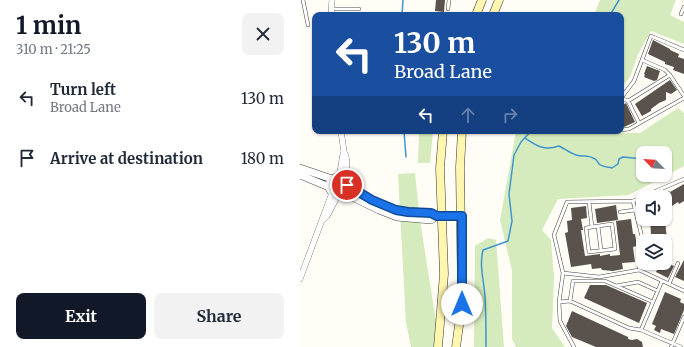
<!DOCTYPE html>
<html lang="en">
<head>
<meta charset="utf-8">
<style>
	body { margin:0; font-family:Merriweather,serif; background:#f2f2f3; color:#1f2937; height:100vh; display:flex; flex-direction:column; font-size:15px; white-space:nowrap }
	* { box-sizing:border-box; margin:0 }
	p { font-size:13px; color:#747a83 }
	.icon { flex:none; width:22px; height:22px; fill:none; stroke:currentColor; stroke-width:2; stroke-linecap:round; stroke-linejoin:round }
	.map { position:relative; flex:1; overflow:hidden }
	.side { display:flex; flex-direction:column; background:#fff; width:300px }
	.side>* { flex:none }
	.top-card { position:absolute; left:12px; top:12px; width:312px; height:122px; border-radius:8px; box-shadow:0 1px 3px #0004; background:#1a4fa0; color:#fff; overflow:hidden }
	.needle { width:26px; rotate:294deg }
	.fabs { position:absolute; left:336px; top:146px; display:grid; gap:8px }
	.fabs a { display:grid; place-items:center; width:36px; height:36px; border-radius:8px; background:#fff; box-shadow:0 1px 3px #0004; font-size:20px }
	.pin { position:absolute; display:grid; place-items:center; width:34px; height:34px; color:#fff; margin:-17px; border:2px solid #fff; border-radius:50%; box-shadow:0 1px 4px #0007 }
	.me { position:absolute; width:44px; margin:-22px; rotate:0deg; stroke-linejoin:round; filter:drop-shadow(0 0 3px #0008) }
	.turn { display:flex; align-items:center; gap:14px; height:84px; padding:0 16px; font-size:18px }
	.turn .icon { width:52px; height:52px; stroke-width:2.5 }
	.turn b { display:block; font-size:28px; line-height:34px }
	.lanes { display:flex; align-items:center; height:38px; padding:0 16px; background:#0003; justify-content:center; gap:20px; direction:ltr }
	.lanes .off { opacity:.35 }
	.round { display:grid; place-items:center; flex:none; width:42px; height:42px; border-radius:8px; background:#f2f2f3 }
	.summary { display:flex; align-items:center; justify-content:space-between; height:68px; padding:0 16px }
	h1 { font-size:24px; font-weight:700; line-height:30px; color:#111827 }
	.primary-button { display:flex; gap:8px; margin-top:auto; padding:8px 16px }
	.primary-button a { flex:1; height:46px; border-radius:8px; background:#111827; color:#fff; font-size:16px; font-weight:700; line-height:46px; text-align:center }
	.primary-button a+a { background:#f2f2f3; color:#1f2937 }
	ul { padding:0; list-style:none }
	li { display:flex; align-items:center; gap:12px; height:60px; padding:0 16px }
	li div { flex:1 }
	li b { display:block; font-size:15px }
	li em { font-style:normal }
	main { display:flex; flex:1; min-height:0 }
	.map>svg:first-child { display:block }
	.green { fill:#d5ebbd; fill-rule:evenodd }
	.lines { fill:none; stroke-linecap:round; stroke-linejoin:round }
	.stream { stroke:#3f96cf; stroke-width:1.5 }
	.building { fill:#5a524d }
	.service-casing { stroke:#444; stroke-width:4 }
	.minor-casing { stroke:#444; stroke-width:6 }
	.tertiary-casing { stroke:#444; stroke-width:8 }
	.secondary-casing { stroke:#333; stroke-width:9 }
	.service { stroke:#fff; stroke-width:3 }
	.minor { stroke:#fff; stroke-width:5.5 }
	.tertiary { stroke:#fff; stroke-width:7 }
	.secondary { stroke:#fff6b0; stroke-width:8 }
	.route-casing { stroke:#114b97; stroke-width:10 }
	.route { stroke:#1a73e8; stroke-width:7 }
</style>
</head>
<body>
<main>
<section class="side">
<div class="summary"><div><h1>1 min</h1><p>310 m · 21:25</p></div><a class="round"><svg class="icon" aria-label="close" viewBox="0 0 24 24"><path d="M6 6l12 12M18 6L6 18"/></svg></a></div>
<ul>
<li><svg class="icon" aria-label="left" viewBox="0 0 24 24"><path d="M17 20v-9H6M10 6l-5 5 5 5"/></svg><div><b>Turn left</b><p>Broad Lane</p></div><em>130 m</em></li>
<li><svg class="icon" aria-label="arrive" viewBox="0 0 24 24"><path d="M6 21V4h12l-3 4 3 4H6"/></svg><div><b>Arrive at destination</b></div><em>180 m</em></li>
</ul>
<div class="primary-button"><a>Exit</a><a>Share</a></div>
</section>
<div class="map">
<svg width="384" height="347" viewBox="0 0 384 347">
	<rect width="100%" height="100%" fill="#fffdf5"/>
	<path class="green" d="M300,0H376L370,15L384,22V44L351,31L338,54L330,77L321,88V15H294Z
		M378,108L384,113V166L329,195L258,199L242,230L251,240L254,278L252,328L265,347H216L212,339V271L200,220L216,131H305L307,133H340ZM343,153H365V175H343Z
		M119,131H133L130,163H118Z
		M115,173L120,220L140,347H111L106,323L98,174Z
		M188,238L196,240L204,347H174L175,246Z"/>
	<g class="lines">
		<path class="stream" d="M102,15L103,0
			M310,15L319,0
			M104,131L106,157
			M225,138C237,146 244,151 259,146C265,149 270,153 276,155C282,157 288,155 293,158C297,159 297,161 299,164C302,167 308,167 312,168L318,164L319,159L323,157L343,159
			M186,347C186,331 186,313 185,297C184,280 179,267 183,250L208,241L212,221L209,194L214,155L221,142L231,131"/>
	</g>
	<path class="building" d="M136,0H145L144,12L135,11Z
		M353,40L370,49V50L379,54L378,57L384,59V74L373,70L374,67L365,64V62L348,54Z
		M347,66L360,71L357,80L354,81L344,77L345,75L344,74Z
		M370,80L377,90L371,94L366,92V100L359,103L351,109V111L342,116L335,104Z
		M326,103L335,122L324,127L321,120V106Z
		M384,184V201L379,204L378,202L369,208L368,207L365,209V197H358L366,192L369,191L370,192Z
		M316,205L318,220L297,223L295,209Z
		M286,206L287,218L281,219L283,230H281L285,256L300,254V256L310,254V256L320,255L316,221L331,219L333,234H335L337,246L333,247L335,262L322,263L323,269L313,271L302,270L301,268L292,269L291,264L271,267L265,233L268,232L267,221L272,220L271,208Z
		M350,219H365L367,241H350V235L351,234Z
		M384,260V281L375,277Z
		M365,262L374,266L368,278L356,272L358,268L348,263H365Z
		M290,285H306L347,303L339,323L284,298Z
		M365,292L381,299L380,302L384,304V310L374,334L361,329L360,333L354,330L356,326L352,324Z
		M272,311L328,337V339L332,340L337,339L342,342L343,347H296L272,337L266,326Z"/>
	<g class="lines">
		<defs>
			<path id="service" d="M3,0L8,25
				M32,9H59
				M148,9L149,0
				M381,14L384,7
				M384,50L351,36L342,60L365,70L370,75L384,96
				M321,98L328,101L370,75
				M321,98L334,81L342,60
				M328,101L339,123
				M321,130L329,129L384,98
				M333,201L384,179
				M289,202L292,227L312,224L315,249L289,252L286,228L292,227
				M320,212L335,210
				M298,226L301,250
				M339,270L343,254
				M263,273L254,235L267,202L333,201L343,241
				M369,284L378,263
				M316,286L338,282L358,291
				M270,301L273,281H305L353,302
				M259,302L260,321L274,347
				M341,330L362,281
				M371,347L384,317
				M381,347L341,330L329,328L270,301L259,302L263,273L299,277L339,270L384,291"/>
			<path id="minor" d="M31,15L32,0
				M41,131L44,152C49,160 46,171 45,179
				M38,176C43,167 40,161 44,152
				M23,220L27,216L38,195
				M0,279L32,193"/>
			<path id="tertiary" d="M0,168L32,179
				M0,175L29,187
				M29 186a9 9 0 1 1 18 0a9 9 0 1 1-18 0Z
				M47,185C62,195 80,206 98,210C111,213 126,210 137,216
				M44,193L79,210L97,217L131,220L137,216H162"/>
			<path id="secondary" d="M176,15L182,0
				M193,15L199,0
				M138,347L144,274L140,168L143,131
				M156,347L162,304L160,167L162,131"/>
		</defs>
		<use href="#service" class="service-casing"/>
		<use href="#minor" class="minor-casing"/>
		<use href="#tertiary" class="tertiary-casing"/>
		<use href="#secondary" class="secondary-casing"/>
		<use href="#service" class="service"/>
		<use href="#minor" class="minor"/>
		<use href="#tertiary" class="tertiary"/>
		<use href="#secondary" class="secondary"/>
	</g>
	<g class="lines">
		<defs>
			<path id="route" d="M47,185L72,200L96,210L108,212L131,213L137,216H162V304"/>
		</defs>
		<use href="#route" class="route-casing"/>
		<use href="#route" class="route"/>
	</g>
</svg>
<div class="fabs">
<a><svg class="needle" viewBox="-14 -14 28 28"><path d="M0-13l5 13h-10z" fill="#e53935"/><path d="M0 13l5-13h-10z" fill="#747a83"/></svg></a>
<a><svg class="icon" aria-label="sound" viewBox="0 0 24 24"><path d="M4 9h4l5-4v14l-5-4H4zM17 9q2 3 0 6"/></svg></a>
<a><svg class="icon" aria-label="layers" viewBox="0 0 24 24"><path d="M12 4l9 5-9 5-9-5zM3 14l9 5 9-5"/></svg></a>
</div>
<div class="pin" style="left:47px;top:185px;background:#d93025"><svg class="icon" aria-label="arrive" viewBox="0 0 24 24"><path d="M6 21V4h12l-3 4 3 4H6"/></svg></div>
<svg class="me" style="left:162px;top:304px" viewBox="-20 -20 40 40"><circle r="19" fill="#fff"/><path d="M0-13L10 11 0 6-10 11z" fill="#1a73e8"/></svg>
<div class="top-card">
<div class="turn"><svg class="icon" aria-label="left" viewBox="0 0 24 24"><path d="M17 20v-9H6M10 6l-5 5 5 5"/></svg><div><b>130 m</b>Broad Lane</div></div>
<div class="lanes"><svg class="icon" aria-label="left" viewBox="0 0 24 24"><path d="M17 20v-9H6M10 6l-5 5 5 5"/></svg><svg class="icon off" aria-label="ahead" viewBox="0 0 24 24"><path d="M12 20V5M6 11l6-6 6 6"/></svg><svg class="icon off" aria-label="right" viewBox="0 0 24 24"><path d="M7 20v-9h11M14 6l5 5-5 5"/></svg></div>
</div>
</div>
</main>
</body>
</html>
